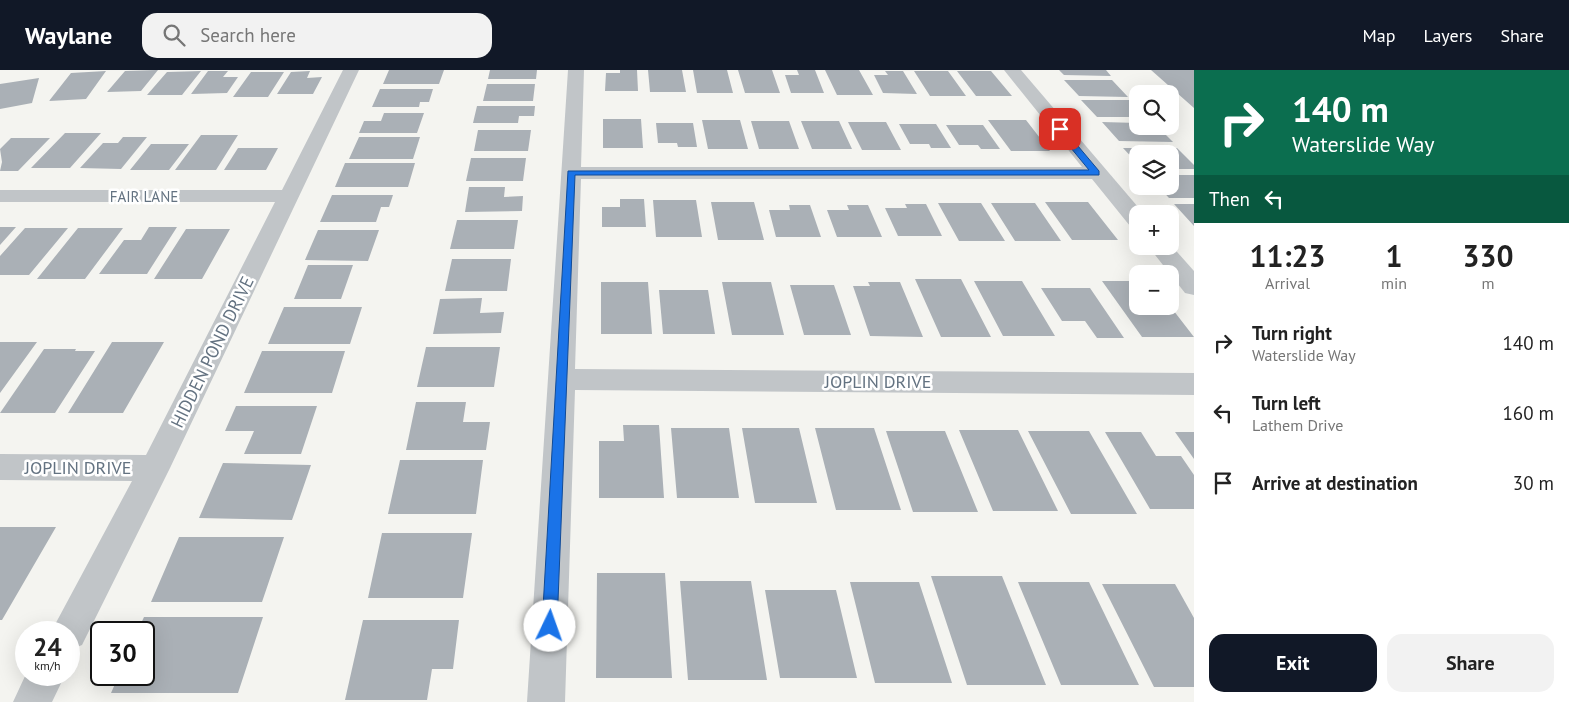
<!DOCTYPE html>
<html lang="en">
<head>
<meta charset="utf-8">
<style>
	body { margin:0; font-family:"PT Sans",sans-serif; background:#f2f2f2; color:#222; height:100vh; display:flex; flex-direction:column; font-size:19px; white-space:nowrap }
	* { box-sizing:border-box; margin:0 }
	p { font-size:16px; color:#767676 }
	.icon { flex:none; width:28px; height:28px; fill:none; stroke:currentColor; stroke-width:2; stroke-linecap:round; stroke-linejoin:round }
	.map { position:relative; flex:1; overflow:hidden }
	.sheet { display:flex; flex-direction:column; background:#fff; width:375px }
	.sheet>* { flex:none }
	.hud { background:#0b6e4f; color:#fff; overflow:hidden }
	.buttons { position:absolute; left:1129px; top:15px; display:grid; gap:10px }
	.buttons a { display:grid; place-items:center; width:50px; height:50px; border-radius:10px; background:#fff; box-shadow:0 5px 20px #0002; font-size:25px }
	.speed { position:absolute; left:15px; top:551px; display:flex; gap:10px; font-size:25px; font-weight:700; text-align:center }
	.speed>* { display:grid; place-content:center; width:65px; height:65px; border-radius:50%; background:#fff; box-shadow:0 5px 20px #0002; line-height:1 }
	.speed small { font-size:12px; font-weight:400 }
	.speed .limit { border:2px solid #111; border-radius:8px; background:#fff; color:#111 }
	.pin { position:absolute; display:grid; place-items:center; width:42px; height:42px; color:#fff; margin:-21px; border-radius:10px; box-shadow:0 2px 8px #0006 }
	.me { position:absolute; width:55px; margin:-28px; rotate:3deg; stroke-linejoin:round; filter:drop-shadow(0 0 4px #0008) }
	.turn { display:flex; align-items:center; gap:18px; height:105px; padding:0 15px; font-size:22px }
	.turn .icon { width:65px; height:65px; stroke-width:2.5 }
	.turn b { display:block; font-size:35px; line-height:42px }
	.then { display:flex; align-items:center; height:48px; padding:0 15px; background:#0003; gap:10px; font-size:19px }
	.eta { display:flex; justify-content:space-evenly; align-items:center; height:85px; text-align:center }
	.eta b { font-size:30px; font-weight:800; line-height:35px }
	.primary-button { display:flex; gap:10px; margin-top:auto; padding:10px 15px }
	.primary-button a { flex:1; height:58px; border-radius:15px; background:#111827; color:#fff; font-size:20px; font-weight:800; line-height:58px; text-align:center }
	.primary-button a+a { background:#f2f2f2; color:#222 }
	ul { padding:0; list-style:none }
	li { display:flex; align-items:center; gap:15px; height:70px; padding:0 15px }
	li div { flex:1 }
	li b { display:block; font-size:19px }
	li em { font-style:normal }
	header { display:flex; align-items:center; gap:30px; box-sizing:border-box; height:70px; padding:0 25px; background:#111827; color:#fff }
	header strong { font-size:24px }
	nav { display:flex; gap:28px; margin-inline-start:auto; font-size:18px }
	.search { width:350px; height:45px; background:#f2f2f2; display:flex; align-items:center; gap:12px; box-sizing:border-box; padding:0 18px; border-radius:15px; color:#767676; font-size:19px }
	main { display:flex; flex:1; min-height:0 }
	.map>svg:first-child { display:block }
	.building { fill:#aab0b6 }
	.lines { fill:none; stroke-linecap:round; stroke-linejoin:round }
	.minor { fill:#c1c5c8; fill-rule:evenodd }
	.route { fill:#1a73e8; stroke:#114b97 }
	.labels { text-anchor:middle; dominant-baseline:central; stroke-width:5; stroke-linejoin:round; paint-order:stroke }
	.far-street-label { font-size:15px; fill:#637281; stroke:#fff }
	.street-label { font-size:18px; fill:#637281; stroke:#fff }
</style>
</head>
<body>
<header>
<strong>Waylane</strong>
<div class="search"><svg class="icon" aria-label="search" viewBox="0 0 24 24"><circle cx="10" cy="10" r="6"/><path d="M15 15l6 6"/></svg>Search here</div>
<nav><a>Map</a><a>Layers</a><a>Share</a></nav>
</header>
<main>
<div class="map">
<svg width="1194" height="632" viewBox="0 0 1194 632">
	<rect width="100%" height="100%" fill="#f4f4f0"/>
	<path class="building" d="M158,0L141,21L107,22L125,1Z
		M389,0H444L439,14H383Z
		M490,0H537L536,9H488Z
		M620,0H637L638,21H605L606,3H620Z
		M648,0H682L686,22H650Z
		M693,0H727L733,23H697Z
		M738,0H772L780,23H745Z
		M797,0H815L824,23H791L785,5H799Z
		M825,0H859L873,25H837Z
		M1059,0H1106L1111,6L1064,5Z
		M1151,0H1194V38Z
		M106,1L86,29L49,31L71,3Z
		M201,1L182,25H147L167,2Z
		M208,1H228L223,7H238L227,23L191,24Z
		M310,1L307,8L322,7L313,24H277L291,2Z
		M885,1H903L917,24L883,23L874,5H888Z
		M914,1H948L966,26H930Z
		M957,1H991L1012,26H976Z
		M251,2H284L268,27H233Z
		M39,8L32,33L0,39V14Z
		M1064,10H1112L1128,27L1079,26Z
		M487,14H535L533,31H483Z
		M380,19H433L429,32H420L419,37H372Z
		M1081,30H1131L1138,37V47H1097Z
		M477,36H535L534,46H519L518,53H473Z
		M384,43H424L417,63H359L364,51H381Z
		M603,49H641L643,78H603Z
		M702,50H740L748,79H708Z
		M988,50H1026L1050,81H1011Z
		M751,51H789L799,79H759Z
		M801,51H839L852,79H812Z
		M848,52H886L901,80H862Z
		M1102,52L1138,53V56H1157L1173,72L1119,71Z
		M656,53H693L697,77H678L677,73H658Z
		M899,54H936L951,78H931L929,74H910Z
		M946,55H983L1000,79H981L978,75H959Z
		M478,60H531L528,81H474Z
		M65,63H101L70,98H31Z
		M201,65H238L216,100H175Z
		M123,67H147L121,99L80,98L103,73H118Z
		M359,67H420L413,89H349Z
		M11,68H50L18,101H0L2,92L0,79Z
		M151,74H189L169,100H130Z
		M238,78H278L266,100H224Z
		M1123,78H1177L1194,95V99H1170V84H1138V94Z
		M471,88H526L523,111H466Z
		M345,93H415L408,117H335Z
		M1170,105H1194V128H1169L1158,116H1170Z
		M469,117H505L504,127L523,126L522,141L465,142Z
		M332,125H393L389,137H381L376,152H320Z
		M620,129H644L646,157H602V137H620Z
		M653,130H696L702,167H656Z
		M711,132H754L764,170H718Z
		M1045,132H1088L1118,170H1072Z
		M938,133H981L1005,171H959Z
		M991,133H1035L1061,171H1015Z
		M905,134H926L942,166H898L885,138H907Z
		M1174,134H1194V156Z
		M789,135H810L821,167H776L769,140H790Z
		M847,135H868L882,167H837L827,140H849Z
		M457,150H518L514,179H450Z
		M0,157H16L0,175Z
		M149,157H177L147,204H99L124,170H141Z
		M25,158H68L29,205H0V186Z
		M78,158H123L85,209H37Z
		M186,159H230L202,209H154Z
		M318,160H379L368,191L305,190Z
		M452,189H511L507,221H445Z
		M308,195H353L341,229H294Z
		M915,209H961L991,267H941Z
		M974,211H1022L1055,266H1003Z
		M1102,211H1138V236H1170L1194,267H1142Z
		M601,212H648L652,264H601Z
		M722,212H771L784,265H732Z
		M868,212H900L923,267L870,266L853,216H870Z
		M790,215H834L851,265H804Z
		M1041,218H1090L1124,268H1097L1085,251H1062Z
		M659,220H708L715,264H663Z
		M482,228L480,243L504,242L501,263L433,264L440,229Z
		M284,237H362L350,274H268Z
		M0,272H37L0,323Z
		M112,272H164L123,343H68Z
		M426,277H500L494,317H417Z
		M44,279H76L75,281H95L55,343H0Z
		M262,281H345L332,323H244Z
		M416,332H466L463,352H490L486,380H406Z
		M236,336H317L301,384H244L254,361H225Z
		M623,355H659L664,428H599V371H624Z
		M671,358H729L739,428H677Z
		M742,358H799L817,433H755Z
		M815,358H874L901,440H836Z
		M959,360H1018L1058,441H993Z
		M886,361H945L978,442H913Z
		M1028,361H1089L1137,444H1071Z
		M1105,362H1141L1156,386H1181L1194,405V439H1150Z
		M1175,362H1194V389Z
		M400,390H483L476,444H388Z
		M223,393L311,395L292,450L199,448Z
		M0,457H56L2,550H0Z
		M382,463H472L463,528H368Z
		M179,467H284L262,532H151Z
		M597,503H665L672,608H596Z
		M931,506H1002L1046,615H967Z
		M680,511H751L767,610H688Z
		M850,512H919L952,613H875Z
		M1018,512H1089L1139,615H1061Z
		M1102,514H1175L1194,548V617H1154Z
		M765,520H836L857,608H780Z
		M144,547H263L238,623H111L119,605H144V562H137Z
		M363,550H459L453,599H432L427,630H345Z"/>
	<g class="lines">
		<path class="minor" d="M343,0H359L170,398L82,575L69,580V562H51L132,411L0,410V384L146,385L275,132H0V120H282Z
			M568,0H584L581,97H1082L1004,0H1021L1144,144H1138V158L1130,156L1092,109H581L575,299L1194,303V325L575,320L565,632H527Z
			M1170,174L1194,201V225L1185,223L1148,176H1170Z
			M26,604V605H65L52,632H13Z"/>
	</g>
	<path class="route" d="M1057,57H1062L1099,101V105H575L557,556L555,561L550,563L545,561L542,556L568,101L1089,100L1057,61Z"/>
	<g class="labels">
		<g class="far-street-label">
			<text x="144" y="126">FAIR LANE</text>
		</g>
		<g class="street-label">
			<text transform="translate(212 282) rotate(-64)">HIDDEN POND DRIVE</text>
			<text x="878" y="311">JOPLIN DRIVE</text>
			<text x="78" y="397">JOPLIN DRIVE</text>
		</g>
	</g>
</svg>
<div class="buttons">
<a><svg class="icon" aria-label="search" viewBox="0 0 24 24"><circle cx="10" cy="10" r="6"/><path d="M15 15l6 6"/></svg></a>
<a><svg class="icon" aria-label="layers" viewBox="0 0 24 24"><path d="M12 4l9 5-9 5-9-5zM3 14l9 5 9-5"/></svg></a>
<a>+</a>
<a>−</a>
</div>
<div class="speed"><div>24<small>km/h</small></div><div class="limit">30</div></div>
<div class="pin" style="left:1060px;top:59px;background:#d93025"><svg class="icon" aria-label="arrive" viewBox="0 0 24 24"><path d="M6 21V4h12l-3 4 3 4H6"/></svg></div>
<svg class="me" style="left:550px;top:556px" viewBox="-20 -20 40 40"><circle r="19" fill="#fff"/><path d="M0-13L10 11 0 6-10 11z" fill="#1a73e8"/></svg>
</div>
<section class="sheet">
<div class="hud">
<div class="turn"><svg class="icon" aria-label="right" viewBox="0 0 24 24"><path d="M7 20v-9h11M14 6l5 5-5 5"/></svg><div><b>140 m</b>Waterslide Way</div></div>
<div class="then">Then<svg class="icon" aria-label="left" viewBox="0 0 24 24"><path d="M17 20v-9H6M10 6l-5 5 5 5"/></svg></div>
</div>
<div class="eta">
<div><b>11:23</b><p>Arrival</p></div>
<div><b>1</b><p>min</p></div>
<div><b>330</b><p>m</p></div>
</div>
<ul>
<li><svg class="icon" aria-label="right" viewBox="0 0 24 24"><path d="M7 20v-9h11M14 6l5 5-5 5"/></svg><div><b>Turn right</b><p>Waterslide Way</p></div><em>140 m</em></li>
<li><svg class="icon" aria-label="left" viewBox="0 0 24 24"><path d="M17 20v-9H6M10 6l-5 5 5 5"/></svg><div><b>Turn left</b><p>Lathem Drive</p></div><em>160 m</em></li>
<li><svg class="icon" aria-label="arrive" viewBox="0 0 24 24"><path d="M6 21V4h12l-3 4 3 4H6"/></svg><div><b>Arrive at destination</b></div><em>30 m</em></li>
</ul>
<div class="primary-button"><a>Exit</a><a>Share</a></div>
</section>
</main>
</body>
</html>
